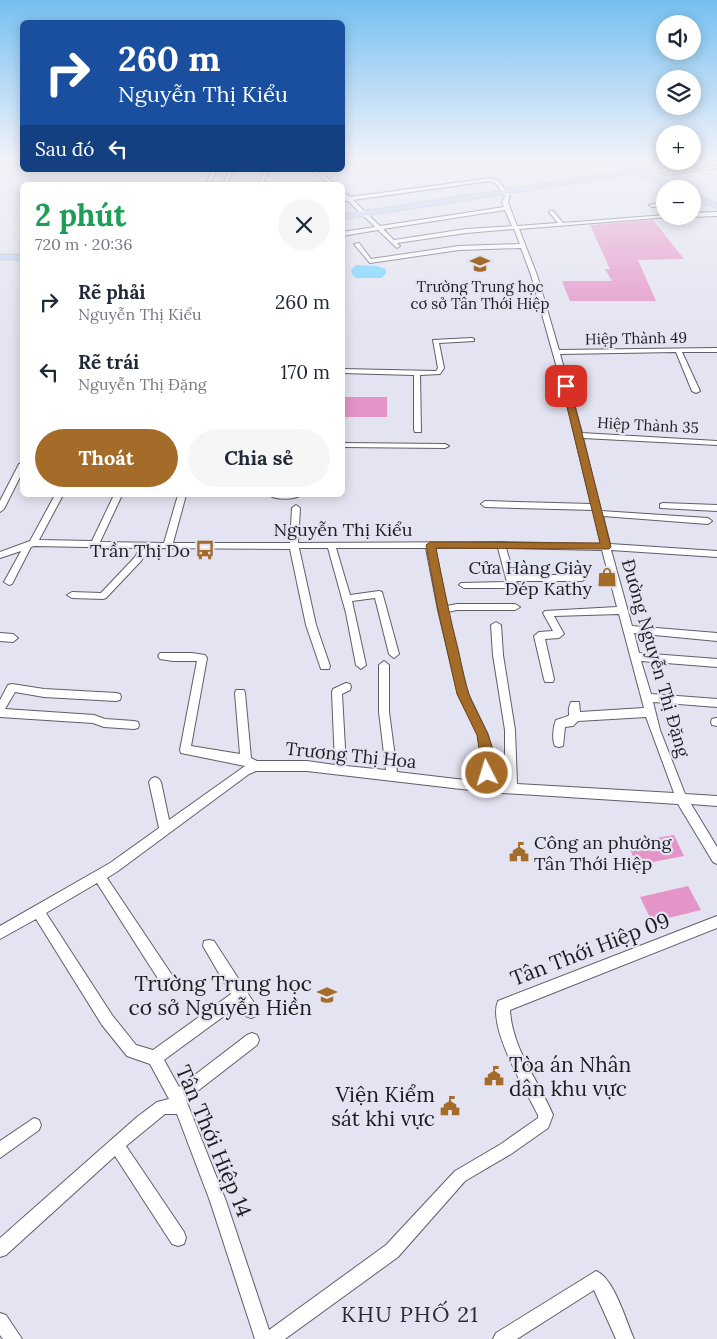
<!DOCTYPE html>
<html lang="vi">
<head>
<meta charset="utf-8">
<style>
	body { margin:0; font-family:Lora,serif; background:#f6f6f7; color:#1f2937; height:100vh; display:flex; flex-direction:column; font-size:19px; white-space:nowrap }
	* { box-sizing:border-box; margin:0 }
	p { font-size:16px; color:#747a83 }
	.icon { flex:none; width:28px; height:28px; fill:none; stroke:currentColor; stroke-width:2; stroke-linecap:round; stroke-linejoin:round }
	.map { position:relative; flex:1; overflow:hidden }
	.details { position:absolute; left:20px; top:182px; width:325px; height:315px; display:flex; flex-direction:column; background:#fff; border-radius:8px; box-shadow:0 2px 12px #0003 }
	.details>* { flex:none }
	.guide { position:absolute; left:20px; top:20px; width:325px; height:152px; border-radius:8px; box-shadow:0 2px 12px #0003; background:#1a4fa0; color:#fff; overflow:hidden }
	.buttons { position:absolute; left:656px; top:15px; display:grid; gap:10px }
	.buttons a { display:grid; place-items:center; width:45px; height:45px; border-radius:50%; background:#fff; box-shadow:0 2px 12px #0003; font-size:25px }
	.pin { position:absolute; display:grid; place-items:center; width:42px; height:42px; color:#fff; margin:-21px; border-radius:10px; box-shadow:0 2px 8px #0006 }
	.me { position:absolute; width:55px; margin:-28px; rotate:355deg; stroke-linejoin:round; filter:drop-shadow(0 0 4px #0008) }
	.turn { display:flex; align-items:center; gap:18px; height:105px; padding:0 15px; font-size:22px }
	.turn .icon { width:65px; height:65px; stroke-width:2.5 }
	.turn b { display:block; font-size:35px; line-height:42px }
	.then { display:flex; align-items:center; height:48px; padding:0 15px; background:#0003; gap:10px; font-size:19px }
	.round { display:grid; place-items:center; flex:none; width:52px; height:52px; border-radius:26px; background:#f6f6f7 }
	.overview { display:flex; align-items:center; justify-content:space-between; height:85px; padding:0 15px }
	h1 { font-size:30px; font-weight:700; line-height:38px; color:#1e9e55 }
	.button { display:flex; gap:10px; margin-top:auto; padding:10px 15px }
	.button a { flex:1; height:58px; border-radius:30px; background:#a46b29; color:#fff; font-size:20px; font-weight:700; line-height:58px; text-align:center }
	.button a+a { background:#f6f6f7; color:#1f2937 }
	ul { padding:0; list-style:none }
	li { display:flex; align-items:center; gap:15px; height:70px; padding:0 15px }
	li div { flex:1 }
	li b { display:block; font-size:19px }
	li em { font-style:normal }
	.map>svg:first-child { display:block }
	.green { fill:#e494c6 }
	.water { fill:#6ad1ff }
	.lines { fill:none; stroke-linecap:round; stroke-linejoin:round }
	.minor-casing { stroke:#5f5f6b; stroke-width:2 }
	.major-casing { stroke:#c4c4c5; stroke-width:3 }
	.minor { fill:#fff; fill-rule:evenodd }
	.major { fill:#b9d3fa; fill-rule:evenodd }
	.route { fill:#a46b29; stroke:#6b461b }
	.labels { text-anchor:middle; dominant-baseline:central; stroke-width:4.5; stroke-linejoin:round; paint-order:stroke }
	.far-poi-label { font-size:15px; fill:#1c1c21; stroke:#e3e3f1 }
	.far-street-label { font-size:15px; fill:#1c1c21; stroke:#e3e3f1 }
	.street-label { font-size:18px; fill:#1c1c21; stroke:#e3e3f1 }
	.poi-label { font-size:18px; fill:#1c1c21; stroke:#e3e3f1; text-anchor:end }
	.near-street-label { font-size:21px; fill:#1c1c21; stroke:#e3e3f1 }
	.near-poi-label { font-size:21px; fill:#1c1c21; stroke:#e3e3f1; text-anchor:end }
	.near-neighbourhood-label { font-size:22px; letter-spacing:1px; fill:#2b2b35; stroke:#e3e3f1 }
</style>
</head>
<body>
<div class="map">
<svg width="717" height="1339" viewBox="0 0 717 1339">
	<rect width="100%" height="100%" fill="#e3e3f1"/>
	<path class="green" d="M653,220L684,259L638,260L656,301H570L562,281H612L605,269H610L590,225Z
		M343,397H387V417H343Z
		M674,835L684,856L637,865L627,843Z
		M688,886L701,910L652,922L640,897Z"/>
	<path class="water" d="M356,265L377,266L386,269V274L381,278H356L352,274L351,270Z"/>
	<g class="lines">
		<defs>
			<path id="minor" d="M717,166V168L649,177L647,176Z
				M0,167H4V168L0,169Z
				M213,170H217L209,185H205Z
				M230,170H234L226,185H222Z
				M265,170H269L262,185H258Z
				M310,170H315L337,185H332Z
				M491,178L499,181L510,196L508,202L517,226L558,223L549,212L552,210L563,223L665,215L682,216L519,229L537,275L559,350L717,348V352H682L700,391L696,393L692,391L676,352L560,354L582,433L717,441V445L583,438L601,511L708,518L712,521L708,524L603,516L610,544L717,551V557L611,550L632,626L717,633V641L634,633L639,653L717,659V667L641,661L651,694L717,699V707L653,702L660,730L685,794L717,796V806L691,804L717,847V864L713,862L678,804L487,792L307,771H256L249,774L118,871L107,878L172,975L174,980L172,985L167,987L162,985L97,883L46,913L112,1015L136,1045L153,1050L231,994L203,946L204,941L209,940L214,941L256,1006L258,1011L256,1016L251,1018L246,1016L239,1005L164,1060L179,1087L247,1035L252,1033L257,1035L259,1040L257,1045L186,1100L226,1201L269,1330L386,1245L455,1171L501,1144L538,1118V1115C526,1091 487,1027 498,1001L717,916V928L510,1010C512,1049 539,1081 553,1115L548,1128L511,1154L465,1181L398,1257L285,1339H255L210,1201L177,1114H165L126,1146L184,1232L186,1238L184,1244L178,1246L172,1244L115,1156L6,1255L0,1257V1238L137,1117L157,1102L169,1099L150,1064L127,1056L102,1025L36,919L0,939V926L110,863L159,828L149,782L151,779L155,777L159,779L161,782L169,820L245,766L181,753L180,750L197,661H173L160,659L158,656L160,653H192L205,655L207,658L191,746L240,754L235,693L236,690H244L245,693L251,758L257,761H307L335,765L332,692L333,689L346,683L350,684L351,687L350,690L342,694L346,766L386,770L379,712V665L384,661L389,665V712L397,772L482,782L483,760L478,735L458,694L438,610L426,548H336L350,595L379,591L382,592L399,654L394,658L389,654L375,598L352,601L366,665L361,669L356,665L346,613L328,548H299L316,625L330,666L329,669H321L320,666L306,625L290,549L149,548L141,561L106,598L103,599L72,598L67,595L72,592L101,593L135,557L140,548L34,546L31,547L12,584L9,585L4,582L21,551L0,558V552L30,541L55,495H63L39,540L92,541L114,495H122L100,542L164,543L178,495H186L173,543H290L292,508L296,505L300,508L298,543L501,542L601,544L593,510L485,507L481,504L485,501L591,504L567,404L531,275L521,248L459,250L370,263L354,244L359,243L371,259L459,246L520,244L514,229L466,233L397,243L400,246L397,248L378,230L342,236V232L375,227L348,201H342V198H345L342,195V191L350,197ZM490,181L495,183L505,196L502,202L504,207L380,226L353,200ZM505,210L512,226L466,229L394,240L383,229ZM435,548H498L507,582L461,583L459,585L464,588H513L518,585L516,581H582L587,578L582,575H514L506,548L602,550L617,607L545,611L543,613L553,631L539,632L534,636L544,679L545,682H553L554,679L545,639L559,638L564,634L554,616L619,614L644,708L580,712L579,702H571C564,719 578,713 556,720C553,727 552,740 555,746L559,747L563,746L565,727L573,726L578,721L646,717L674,793L517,784L515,730L503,655L501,625L496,622L491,625L493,655L505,730V783H493V760L488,735L468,694L448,612L457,610H515L520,607L515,604H457L447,606Z
				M665,193L664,196L665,202L658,195Z
				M665,202V206L652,207L649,205Z
				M717,212V216L692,217L691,216H692V213Z
				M472,338L474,339V341L439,343L444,368L440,374L420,375L421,432H415L414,430V375L342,373V369L436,371L438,368L433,340Z
				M342,443L445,444L449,446L445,448L342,447Z
				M19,464H22V473L4,509L0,512V501Z
				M269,495H301C295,500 275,500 269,495Z
				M663,503L717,505V511L660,508V504Z
				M0,633L13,634L18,638L13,642L0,641Z
				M12,684L44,689L116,693L120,694L121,697L120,700L116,701L44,697L15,692L5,709L94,715L105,719L134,721L138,722L139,725L138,728L134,729L104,727L93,723L0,717V700L8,685Z
				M716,718H717V726L712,725L711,722L712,719Z
				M34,1118L39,1120L41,1125L39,1130L0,1158V1141Z
				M596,1271C614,1278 626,1321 634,1339H616L594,1290L517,1339H493L496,1333Z
				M0,1313L6,1315L22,1339H3L0,1335Z"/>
			<path id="major" d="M599,157C611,156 669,181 681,189H672L635,173L342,219V215L629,171Z
				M692,193L717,204V208L692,198Z
				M0,255H22V259H0Z"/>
		</defs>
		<use href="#minor" class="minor-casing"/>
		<use href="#major" class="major-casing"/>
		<use href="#minor" class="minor"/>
		<use href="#major" class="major"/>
	</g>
	<linearGradient id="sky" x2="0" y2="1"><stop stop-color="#75c0f1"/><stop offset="0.46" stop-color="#f2f2f9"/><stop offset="1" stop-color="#f2f2f9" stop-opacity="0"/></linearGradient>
	<rect width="717" height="344" fill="url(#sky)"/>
	<path class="route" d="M566,384L570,386L611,547L609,549L436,548C443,584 450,618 459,653C462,667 464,681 469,694C477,717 504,752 491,777L487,779L483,777L477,735L457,694L438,610L426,545L430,542L600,543L562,386Z"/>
	<defs>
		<symbol id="school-bare" viewBox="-9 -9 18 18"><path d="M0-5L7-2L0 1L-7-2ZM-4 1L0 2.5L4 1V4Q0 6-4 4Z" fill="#a46b29" stroke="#e3e3f1" stroke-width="2.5" paint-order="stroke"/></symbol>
		<symbol id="bus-bare" viewBox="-9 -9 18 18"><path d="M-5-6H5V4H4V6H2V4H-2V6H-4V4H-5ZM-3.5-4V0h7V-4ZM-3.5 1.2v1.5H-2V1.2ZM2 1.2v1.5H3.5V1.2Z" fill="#a46b29" stroke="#e3e3f1" stroke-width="2.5" paint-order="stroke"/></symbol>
		<symbol id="shop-bare" viewBox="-9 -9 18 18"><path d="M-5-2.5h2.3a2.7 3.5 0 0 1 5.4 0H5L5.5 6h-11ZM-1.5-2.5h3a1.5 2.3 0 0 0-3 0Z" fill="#a46b29" stroke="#e3e3f1" stroke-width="2.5" paint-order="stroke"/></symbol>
		<symbol id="civic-bare" viewBox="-9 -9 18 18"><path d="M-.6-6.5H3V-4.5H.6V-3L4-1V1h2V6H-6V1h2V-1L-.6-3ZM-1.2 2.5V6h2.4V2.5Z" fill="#a46b29" stroke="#e3e3f1" stroke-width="2.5" paint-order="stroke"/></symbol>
	</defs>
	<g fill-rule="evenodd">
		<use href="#school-bare" x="466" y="250" width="28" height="28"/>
		<use href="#bus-bare" x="191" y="536" width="28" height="28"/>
		<use href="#shop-bare" x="593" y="563" width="28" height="28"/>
		<use href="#civic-bare" x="505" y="838" width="28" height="28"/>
		<use href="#school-bare" x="313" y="981" width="28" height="28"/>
		<use href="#civic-bare" x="480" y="1062" width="28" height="28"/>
		<use href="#civic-bare" x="436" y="1092" width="28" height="28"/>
	</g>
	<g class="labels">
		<g class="far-poi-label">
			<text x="480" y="286">Trường Trung học<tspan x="480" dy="17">cơ sở Tân Thới Hiệp</tspan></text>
		</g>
		<g class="far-street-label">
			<text transform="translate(636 338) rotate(-1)">Hiệp Thành 49</text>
			<text transform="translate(648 425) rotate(3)">Hiệp Thành 35</text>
		</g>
		<g class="street-label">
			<text x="343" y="529">Nguyễn Thị Kiểu</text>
			<text transform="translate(656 658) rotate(74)">Đường Nguyễn Thị Đặng</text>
			<text transform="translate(351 755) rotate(6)">Trương Thị Hoa</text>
		</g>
		<g class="poi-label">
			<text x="190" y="550">Trần Thị Do</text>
			<text x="592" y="567">Cửa Hàng Giày<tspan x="592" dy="21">Dép Kathy</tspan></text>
			<text x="534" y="842" text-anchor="start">Công an phường<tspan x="534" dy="21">Tân Thới Hiệp</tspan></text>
		</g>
		<g class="near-street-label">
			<text transform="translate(590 949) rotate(-21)">Tân Thới Hiệp 09</text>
			<text transform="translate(214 1141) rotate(67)">Tân Thới Hiệp 14</text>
		</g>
		<g class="near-poi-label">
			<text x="312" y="983">Trường Trung học<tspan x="312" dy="24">cơ sở Nguyễn Hiền</tspan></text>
			<text x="509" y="1064" text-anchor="start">Tòa án Nhân<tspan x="509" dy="24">dân khu vực</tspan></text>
			<text x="435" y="1094">Viện Kiểm<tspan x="435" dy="24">sát khi vực</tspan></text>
		</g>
		<g class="near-neighbourhood-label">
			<text x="410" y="1314">KHU PHỐ 21</text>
		</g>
	</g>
</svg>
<div class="buttons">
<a><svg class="icon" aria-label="sound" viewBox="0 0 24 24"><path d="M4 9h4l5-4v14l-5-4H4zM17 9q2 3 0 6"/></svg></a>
<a><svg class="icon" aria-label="layers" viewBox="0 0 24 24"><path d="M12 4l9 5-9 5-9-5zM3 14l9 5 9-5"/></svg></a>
<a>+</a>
<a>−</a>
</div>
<div class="pin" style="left:566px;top:386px;background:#d93025"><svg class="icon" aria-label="arrive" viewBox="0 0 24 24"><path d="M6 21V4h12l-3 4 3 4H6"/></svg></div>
<svg class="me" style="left:487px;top:773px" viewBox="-20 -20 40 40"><circle r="17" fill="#a46b29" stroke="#fff" stroke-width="3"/><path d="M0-11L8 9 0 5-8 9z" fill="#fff"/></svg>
<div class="guide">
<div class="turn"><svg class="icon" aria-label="right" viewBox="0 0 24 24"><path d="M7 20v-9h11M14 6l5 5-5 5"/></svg><div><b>260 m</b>Nguyễn Thị Kiểu</div></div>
<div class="then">Sau đó<svg class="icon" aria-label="left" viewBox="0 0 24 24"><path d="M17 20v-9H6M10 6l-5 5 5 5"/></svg></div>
</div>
<section class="details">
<div class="overview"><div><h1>2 phút</h1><p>720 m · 20:36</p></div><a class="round"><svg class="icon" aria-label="close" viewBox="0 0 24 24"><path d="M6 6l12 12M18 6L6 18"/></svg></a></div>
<ul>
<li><svg class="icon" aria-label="right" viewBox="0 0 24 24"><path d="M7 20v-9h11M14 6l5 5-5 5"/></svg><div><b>Rẽ phải</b><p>Nguyễn Thị Kiểu</p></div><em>260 m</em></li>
<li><svg class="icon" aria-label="left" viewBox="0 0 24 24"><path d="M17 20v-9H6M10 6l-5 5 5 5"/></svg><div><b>Rẽ trái</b><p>Nguyễn Thị Đặng</p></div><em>170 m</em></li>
</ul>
<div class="button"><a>Thoát</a><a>Chia sẻ</a></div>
</section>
</div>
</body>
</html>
